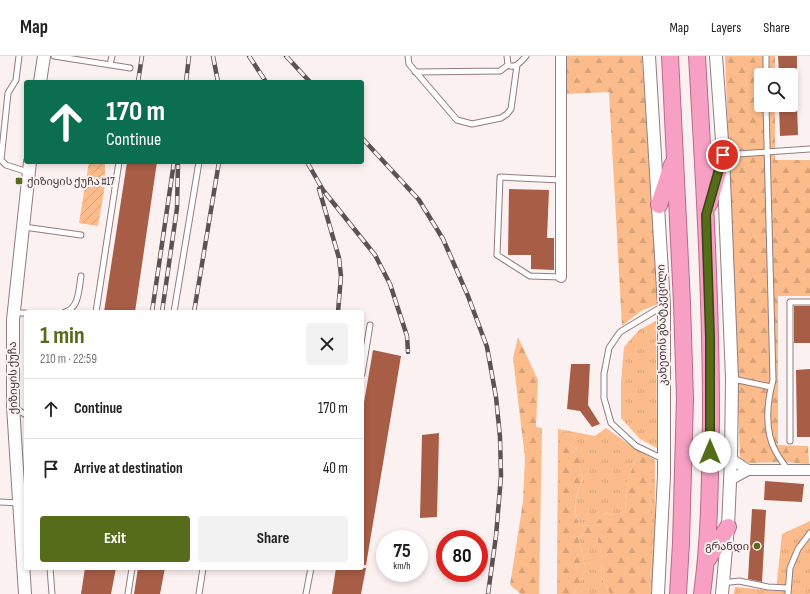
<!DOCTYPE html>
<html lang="en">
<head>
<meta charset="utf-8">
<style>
	body { margin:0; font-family:"Sofia Sans Condensed","Noto Sans Georgian",sans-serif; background:#f2f2f2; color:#222; height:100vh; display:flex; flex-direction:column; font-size:15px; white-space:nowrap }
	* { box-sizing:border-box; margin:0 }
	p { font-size:13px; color:#767676 }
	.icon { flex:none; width:22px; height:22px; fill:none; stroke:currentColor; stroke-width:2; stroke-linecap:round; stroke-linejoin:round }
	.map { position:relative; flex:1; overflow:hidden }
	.details { position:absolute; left:24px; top:254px; width:340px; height:260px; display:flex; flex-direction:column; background:#fff; border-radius:4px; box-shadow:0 2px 6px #0003 }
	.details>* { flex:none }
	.banner { position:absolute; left:24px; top:24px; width:340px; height:84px; border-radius:4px; box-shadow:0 2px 6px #0003; background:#0b6e4f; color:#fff; overflow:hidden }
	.controls { position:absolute; left:754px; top:12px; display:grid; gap:8px }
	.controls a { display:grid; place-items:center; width:44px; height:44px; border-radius:4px; background:#fff; box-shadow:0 2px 6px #0003; font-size:20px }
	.speed { position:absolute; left:376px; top:474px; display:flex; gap:8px; font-size:20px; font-weight:700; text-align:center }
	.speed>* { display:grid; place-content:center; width:52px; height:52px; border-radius:50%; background:#fff; box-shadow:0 2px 6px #0003; line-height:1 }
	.speed small { font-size:10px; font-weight:400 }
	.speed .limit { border:6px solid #d22; background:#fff; color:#111 }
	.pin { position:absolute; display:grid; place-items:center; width:34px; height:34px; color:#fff; margin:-17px; border:2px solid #fff; border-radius:50%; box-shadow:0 1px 4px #0007 }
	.me { position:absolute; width:44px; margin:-22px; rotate:0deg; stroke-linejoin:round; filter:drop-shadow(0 0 3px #0008) }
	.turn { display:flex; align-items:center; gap:14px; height:84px; padding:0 16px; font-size:18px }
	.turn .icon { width:52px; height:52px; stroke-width:2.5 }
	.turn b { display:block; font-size:28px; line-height:34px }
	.round { display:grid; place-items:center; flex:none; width:42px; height:42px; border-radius:4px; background:#f2f2f2 }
	.overview { display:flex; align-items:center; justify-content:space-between; height:68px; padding:0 16px }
	h1 { font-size:24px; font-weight:700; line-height:30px; color:#576c1b }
	.action { display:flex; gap:8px; margin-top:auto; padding:8px 16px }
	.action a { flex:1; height:46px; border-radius:4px; background:#576c1b; color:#fff; font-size:16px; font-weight:700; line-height:46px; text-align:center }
	.action a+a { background:#f2f2f2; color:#222 }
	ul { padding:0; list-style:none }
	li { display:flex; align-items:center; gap:12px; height:60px; padding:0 16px; border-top:1px solid #e0e0e0 }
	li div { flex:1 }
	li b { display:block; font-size:15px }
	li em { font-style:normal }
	header { display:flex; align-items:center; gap:24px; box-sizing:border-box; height:56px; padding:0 20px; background:#fff; border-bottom:1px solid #e0e0e0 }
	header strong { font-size:19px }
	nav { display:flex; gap:22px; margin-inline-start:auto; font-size:14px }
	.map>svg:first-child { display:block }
	.grass { fill:url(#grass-tufts) }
	.forest { fill:url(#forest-firs) }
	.garden { fill:url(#garden-furrows) }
	.building { fill:#a85d47 }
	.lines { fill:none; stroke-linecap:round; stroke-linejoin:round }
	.service-casing { stroke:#937c7d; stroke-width:7 }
	.minor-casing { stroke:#937c7d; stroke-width:12 }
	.tertiary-casing { stroke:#937c7d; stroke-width:14 }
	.trunk-casing { stroke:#b76b8a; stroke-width:18 }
	.service { stroke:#fff; stroke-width:5 }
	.minor { stroke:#fff; stroke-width:10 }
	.tertiary { stroke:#fff; stroke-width:12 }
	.trunk { stroke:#f89fc4; stroke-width:16 }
	.rail-casing { stroke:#5d5253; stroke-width:4.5 }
	.rail { stroke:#fcf1f1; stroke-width:3; stroke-dasharray:9; stroke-linecap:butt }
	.route-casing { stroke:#394612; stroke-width:10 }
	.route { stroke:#576c1b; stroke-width:7 }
	.poi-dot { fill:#576c1b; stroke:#fcf1f1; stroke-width:1.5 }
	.labels { text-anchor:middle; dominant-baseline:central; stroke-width:4; stroke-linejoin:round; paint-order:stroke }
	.poi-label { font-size:11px; fill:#413637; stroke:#fcf1f1; text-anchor:start }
	.street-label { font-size:11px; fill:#413637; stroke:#fcf1f1 }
</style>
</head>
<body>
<header>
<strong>Map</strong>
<nav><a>Map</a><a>Layers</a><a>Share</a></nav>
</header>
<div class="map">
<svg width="810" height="538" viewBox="0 0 810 538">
	<defs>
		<pattern id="grass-tufts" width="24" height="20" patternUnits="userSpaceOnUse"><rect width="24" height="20" fill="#fbbb8a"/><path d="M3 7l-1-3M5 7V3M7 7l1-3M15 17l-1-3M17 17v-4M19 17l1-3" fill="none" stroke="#d8a178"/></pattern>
		<pattern id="forest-firs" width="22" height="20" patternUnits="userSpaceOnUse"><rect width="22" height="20" fill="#fbbb8a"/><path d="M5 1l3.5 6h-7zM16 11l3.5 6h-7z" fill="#d8a178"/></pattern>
		<pattern id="garden-furrows" width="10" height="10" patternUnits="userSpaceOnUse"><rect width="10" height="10" fill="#fbbb8a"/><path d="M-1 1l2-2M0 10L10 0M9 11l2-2" fill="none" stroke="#d8a178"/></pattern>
	</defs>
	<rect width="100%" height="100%" fill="#fcf1f1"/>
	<path class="grass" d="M656,265L657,392L640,383L621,362V326L624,291L639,274Z
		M606,372L630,389L655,404V497L651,538H649L652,498L638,398L628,423L625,455L614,459L605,457L594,469L580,470C572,451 575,441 583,424L579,409L577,393L571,390L576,380L560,375V538H557L558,373L595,380Z
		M810,465V538H734L735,531L776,535L782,478Z
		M587,477L597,481L602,501L601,520L610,538H573C579,531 581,522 586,514L578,481Z"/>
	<path class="forest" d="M565,0H642L658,248L641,255L622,270L609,36L565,38Z
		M725,0H775V19H761V49H775V104H810V240H778V389L808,390L809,408L783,406L750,407L740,403Z
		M518,281L538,324L536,371L542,372L539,538H521L510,529L523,446L525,402L513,302Z
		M560,375L576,380L571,390L584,398L579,409L583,424C575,441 571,451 580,470L594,469L605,457L614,459L625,455L628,423L638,398L652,406V498L649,538H610L601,520L602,501L597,482L587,477L578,481L586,514C581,522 579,531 573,538H560Z"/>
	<path class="garden" d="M89,106H105V129L98,170L79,167Z"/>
	<path class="building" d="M778,0H797V19H779Z
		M779,49H797L798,79L780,80Z
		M127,106H157L135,256H104Z
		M509,133L549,134L547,182H554V214L531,213V199H508Z
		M794,250H810V287H794Z
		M373,294L401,300L366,509H362V358Z
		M571,308H590L588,349L600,368L592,371L580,355L567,353Z
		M810,313V381H797L796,314Z
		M439,377L437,461L420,462L422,379Z
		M765,425L804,428L802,446L764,444Z
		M752,453L766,454L762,526L748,523Z
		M85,512H116L111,538H81Z
		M138,512H165L160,538H134Z
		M336,512H366L361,538H332Z"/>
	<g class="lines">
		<defs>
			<path id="service" d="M19,0L16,24L8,37L1,104L6,109L28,116
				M54,0L130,12
				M408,0L409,8L457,64L472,68L501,62L507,58L511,53L517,9
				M507,0L508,9C515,13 521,6 526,0
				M110,9L112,0
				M415,16L500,15L508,9
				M766,19V0
				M766,49L773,324C767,346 764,375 776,396C779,402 784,408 788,414
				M724,99L810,93
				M24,171L81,179
				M561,221L530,220L497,199L500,121L561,124
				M663,250L620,276L609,292L604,318V342L611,367L636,390L663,403
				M65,256C79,253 79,232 81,220
				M96,256L119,106
				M174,256L199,106
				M13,257H26
				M362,318L370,269
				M733,323L771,331
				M15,352L26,359
				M790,385V246H810
				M0,446L20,447L26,449
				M50,512L52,538
				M722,527L739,525L768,531L788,532
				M128,538L132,512
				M199,538L203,512
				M306,538L311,512
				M788,538L790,512L798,493L810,477"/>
			<path id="minor" d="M561,221V0
				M731,403L748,414
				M730,424L748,414H810"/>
			<path id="tertiary" d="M649,0L664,250V419L658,538
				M716,0L723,99L732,322L731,403L728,471L722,538
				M40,26L44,0
				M25,538L13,350V264L30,106"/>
			<path id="trunk" d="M670,0L682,247L685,342L681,487L678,538
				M697,0C704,121 711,242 711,363C710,421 710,480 702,538
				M709,148L723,99
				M659,149L672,109
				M708,503L728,471"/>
		</defs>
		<use href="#service" class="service-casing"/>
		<use href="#minor" class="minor-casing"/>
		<use href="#tertiary" class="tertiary-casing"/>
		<use href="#trunk" class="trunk-casing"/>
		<use href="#service" class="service"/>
		<use href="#minor" class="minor"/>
		<use href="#tertiary" class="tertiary"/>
		<use href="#trunk" class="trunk"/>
		<defs>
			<path id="rail" d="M213,0L218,26
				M249,0L266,26
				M286,0L310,26
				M138,26L142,0
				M186,26L189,0
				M362,82L419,144L443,183L468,240L487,291L496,341L500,381L501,420L496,480L488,538
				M307,106L323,134L375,199L390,228L407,280L408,296
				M319,133L339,202L341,220L338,256
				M152,256L174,106
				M162,256L177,152L178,109
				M194,256L219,106"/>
		</defs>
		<use href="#rail" class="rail-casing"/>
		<use href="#rail" class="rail"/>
	</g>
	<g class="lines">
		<defs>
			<path id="route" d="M710,396V281L706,159L723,99"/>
		</defs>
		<use href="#route" class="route-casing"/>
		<use href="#route" class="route"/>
	</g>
	<g class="poi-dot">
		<rect x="15" y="121" width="8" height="8" rx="2"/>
		<circle cx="757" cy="490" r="4"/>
	</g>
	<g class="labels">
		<g class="poi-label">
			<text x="27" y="125">ქიზიყის ქუჩა #17</text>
			<text x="749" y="490" text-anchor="end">გრანდი</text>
		</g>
		<g class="street-label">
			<text transform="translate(662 269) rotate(-91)">კახეთის გზატკეცილი</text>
			<text transform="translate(13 322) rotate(-91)">ქიზიყის ქუჩა</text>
		</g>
	</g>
</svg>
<div class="controls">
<a><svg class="icon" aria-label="search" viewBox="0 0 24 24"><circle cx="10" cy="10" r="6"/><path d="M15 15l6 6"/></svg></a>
</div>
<div class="speed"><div>75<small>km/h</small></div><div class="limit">80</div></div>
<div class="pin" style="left:723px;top:99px;background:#d93025"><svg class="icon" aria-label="arrive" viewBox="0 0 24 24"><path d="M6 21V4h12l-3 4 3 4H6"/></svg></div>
<svg class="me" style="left:710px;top:396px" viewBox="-20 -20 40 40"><circle r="19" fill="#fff"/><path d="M0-13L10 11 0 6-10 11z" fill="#576c1b"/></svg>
<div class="banner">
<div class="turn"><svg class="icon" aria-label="ahead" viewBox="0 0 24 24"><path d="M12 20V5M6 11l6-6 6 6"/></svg><div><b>170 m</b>Continue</div></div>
</div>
<section class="details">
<div class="overview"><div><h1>1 min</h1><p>210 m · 22:59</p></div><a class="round"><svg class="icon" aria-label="close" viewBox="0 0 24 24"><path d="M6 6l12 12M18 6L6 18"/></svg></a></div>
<ul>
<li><svg class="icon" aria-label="ahead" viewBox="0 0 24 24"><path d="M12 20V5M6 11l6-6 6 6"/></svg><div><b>Continue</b></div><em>170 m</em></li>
<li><svg class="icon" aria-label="arrive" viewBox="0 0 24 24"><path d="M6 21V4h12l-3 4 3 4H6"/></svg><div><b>Arrive at destination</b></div><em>40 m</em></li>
</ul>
<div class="action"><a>Exit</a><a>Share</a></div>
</section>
</div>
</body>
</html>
